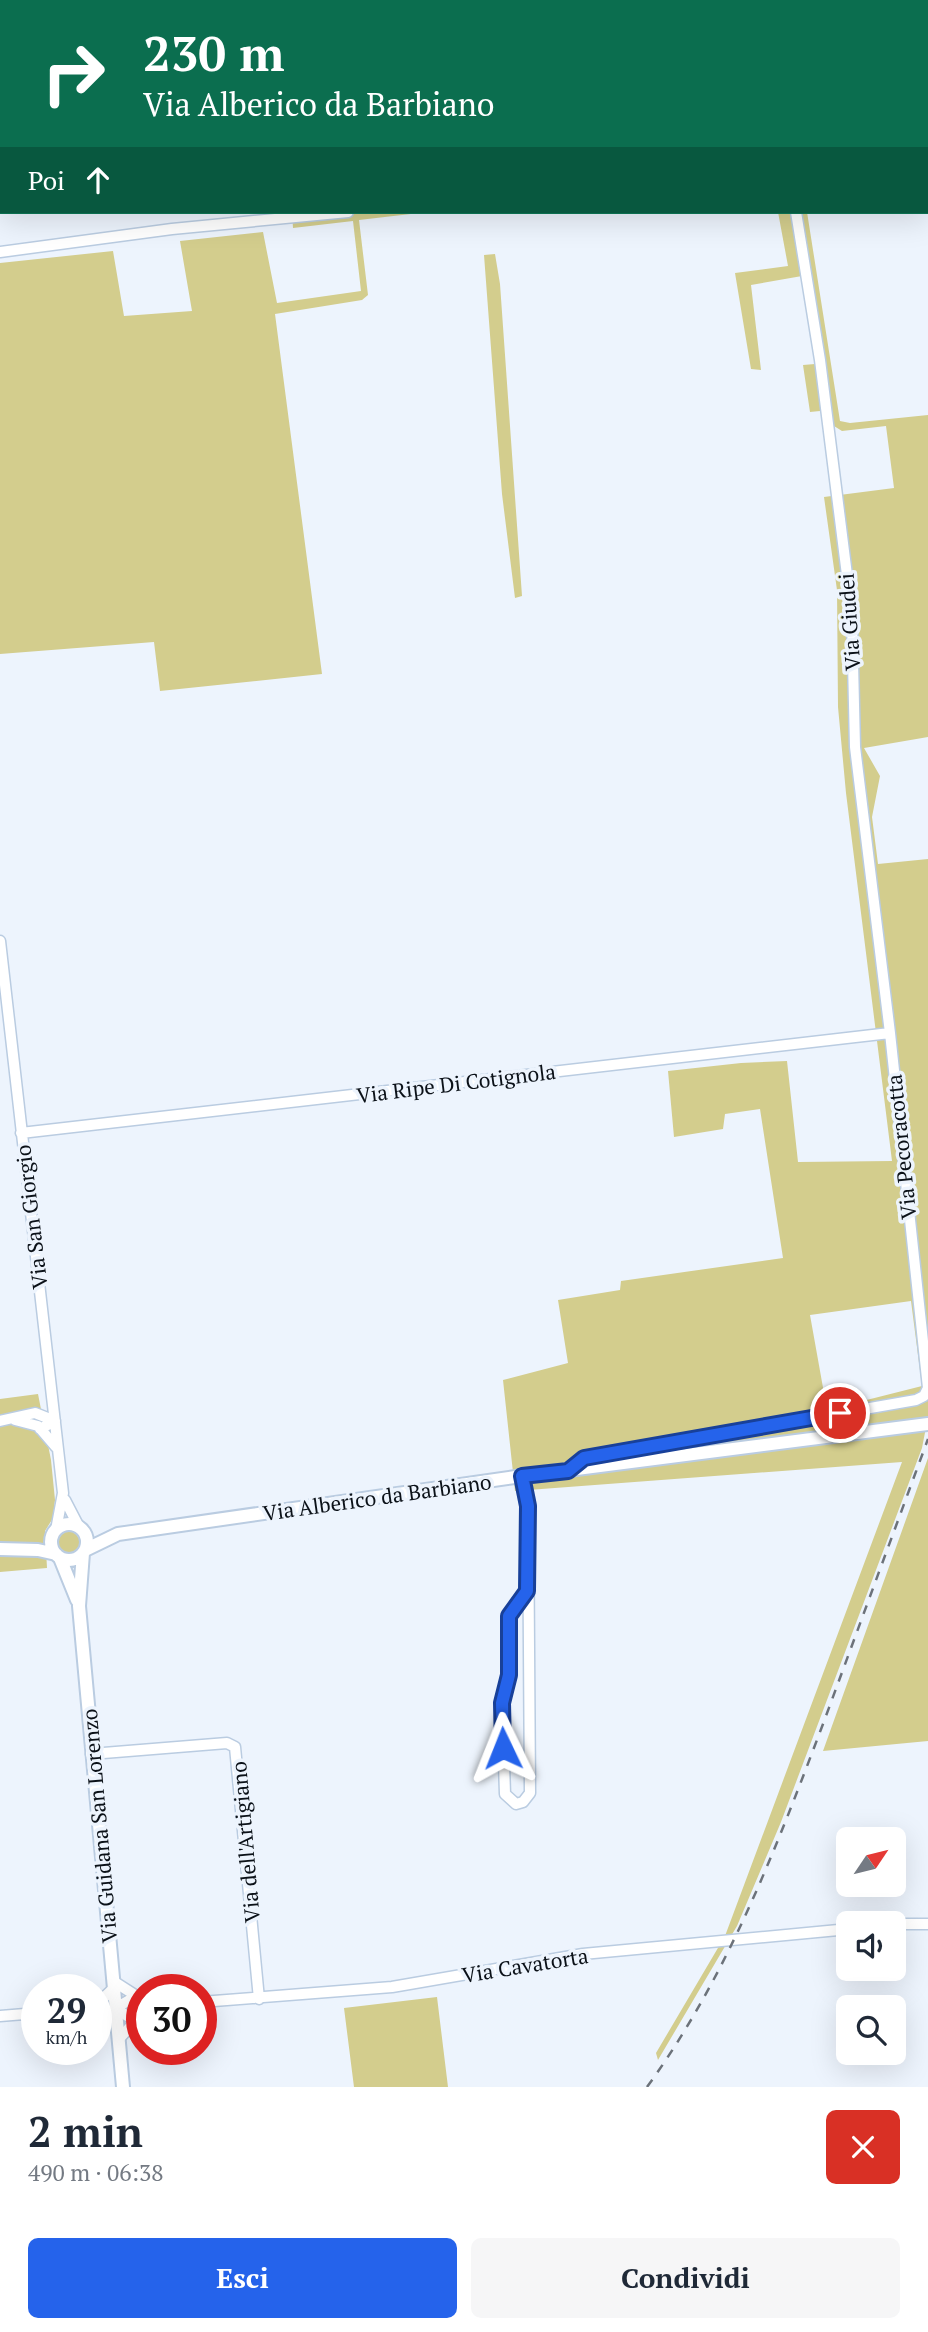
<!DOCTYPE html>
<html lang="it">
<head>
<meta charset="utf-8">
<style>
	body { margin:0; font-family:"PT Serif",serif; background:#f6f6f7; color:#1f2937; height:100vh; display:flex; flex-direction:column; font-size:26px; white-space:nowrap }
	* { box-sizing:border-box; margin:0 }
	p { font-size:23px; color:#747a83 }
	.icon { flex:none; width:38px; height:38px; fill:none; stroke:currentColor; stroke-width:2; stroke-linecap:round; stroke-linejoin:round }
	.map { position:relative; height:2087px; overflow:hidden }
	.sheet { display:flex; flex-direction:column; background:#fff; flex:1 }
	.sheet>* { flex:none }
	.guide { position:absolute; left:0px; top:0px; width:929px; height:214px; box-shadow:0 7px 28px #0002; background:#0b6e4f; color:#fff; overflow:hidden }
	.needle { width:46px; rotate:55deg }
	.buttons { position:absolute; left:836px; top:1827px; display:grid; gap:14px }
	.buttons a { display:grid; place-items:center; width:70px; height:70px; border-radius:10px; background:#fff; box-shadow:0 7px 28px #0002; font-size:35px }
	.speed { position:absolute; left:21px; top:1974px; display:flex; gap:14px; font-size:35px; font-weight:700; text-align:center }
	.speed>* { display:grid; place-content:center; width:91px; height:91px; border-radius:50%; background:#fff; box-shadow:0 7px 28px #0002; line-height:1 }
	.speed small { font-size:18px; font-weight:400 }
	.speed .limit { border:10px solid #d22; background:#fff; color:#111 }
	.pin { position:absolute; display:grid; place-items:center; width:60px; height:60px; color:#fff; margin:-30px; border:4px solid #fff; border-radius:50%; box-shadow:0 2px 7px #0007 }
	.me { position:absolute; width:77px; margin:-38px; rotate:358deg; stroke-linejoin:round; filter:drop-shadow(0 0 5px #0008) }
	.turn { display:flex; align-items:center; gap:24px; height:147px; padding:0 28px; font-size:32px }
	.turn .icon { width:91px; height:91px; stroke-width:2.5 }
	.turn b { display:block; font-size:49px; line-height:60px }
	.then { display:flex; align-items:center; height:66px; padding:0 28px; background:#0003; gap:14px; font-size:26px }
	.round { display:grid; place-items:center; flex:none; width:74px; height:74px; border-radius:10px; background:#f6f6f7 }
	.summary { display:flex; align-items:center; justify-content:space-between; height:119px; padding:0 28px }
	h1 { font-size:42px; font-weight:800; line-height:52px }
	.button { display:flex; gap:14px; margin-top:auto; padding:14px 28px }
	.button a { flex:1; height:80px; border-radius:10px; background:#2563eb; color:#fff; font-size:28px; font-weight:800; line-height:80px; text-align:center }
	.button a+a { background:#f6f6f7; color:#1f2937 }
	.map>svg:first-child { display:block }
	.green { fill:#d3cd8d; fill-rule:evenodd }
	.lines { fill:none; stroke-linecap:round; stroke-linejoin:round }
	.street-casing { stroke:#bacce1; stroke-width:13 }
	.secondary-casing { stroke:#bacce1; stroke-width:16 }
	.street { stroke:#fff; stroke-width:10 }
	.secondary { stroke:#fff; stroke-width:12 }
	.rail { stroke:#6c727a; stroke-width:2.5; stroke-dasharray:9 9; stroke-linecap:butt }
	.route-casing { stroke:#184099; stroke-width:18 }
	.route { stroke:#2563eb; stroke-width:12 }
	.labels { text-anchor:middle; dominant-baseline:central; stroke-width:7; stroke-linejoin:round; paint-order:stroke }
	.street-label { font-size:21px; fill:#0b1118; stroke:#edf4fd }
</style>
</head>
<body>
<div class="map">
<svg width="928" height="2087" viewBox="0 0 928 2087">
	<rect width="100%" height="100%" fill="#edf4fd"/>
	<path class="green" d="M776,0H928V170V2Z
		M292,212H428L359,220L368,295L362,300L275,314L322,674L160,691L154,642L0,654V263L113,251L124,316L192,311L180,241L263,232L277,303L361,291L353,221L293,228Z
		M778,212H807L840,421L850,423L928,415V737L864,748L880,776L872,817L878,864L928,859V1417L922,1448L781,1822L737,1926L658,2060L656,2053L725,1936L902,1462L515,1491L503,1380L568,1363L558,1300L620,1290L621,1281L783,1258L760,1109L725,1114L723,1129L674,1137L668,1071L741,1063L787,1061L798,1162L892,1161L846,793L838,707L837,590L824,497L894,488L886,426L842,431L834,426L830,410L810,412L803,365L815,364L802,276L751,285L761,370L751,369L735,273L788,266ZM911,1301L922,1386L827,1410L810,1315Z
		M495,254L500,284L522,596L515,598L502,494L484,255Z
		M38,1394L51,1460L55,1500L53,1518L45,1531L47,1568L0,1572V1399Z
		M928,1458V1741L823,1751Z
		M58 1542a11 11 0 1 1 22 0a11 11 0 1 1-22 0Z
		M437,1997L448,2087H354L344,2008Z"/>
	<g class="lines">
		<defs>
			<path id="street" d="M798,0V2
				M310,2V0
				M0,252L172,229L348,212
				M0,941L63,1493L56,1530
				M21,1133L890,1033
				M15,1420L38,1426L56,1447
				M0,1421L35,1413L55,1421L40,1429
				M569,1471L584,1458L916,1400L924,1396L928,1388L890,1033L855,747L852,620L847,575L820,360L796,212
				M522,1476L528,1506L530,1793L523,1802L516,1804L505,1794L502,1703L509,1675V1616L527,1591
				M65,1500L79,1527
				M91,1754L227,1743L235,1747L259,1999
				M894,1924H928
				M113,1981L138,1997
				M136,1996L116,2008L127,2016H140
				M201,2002L392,1987L583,1954L849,1929
				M96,2005L114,1988
				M96,2010L117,2020
				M0,2016L37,2013
				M119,2039L139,2017"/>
			<path id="secondary" d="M51 1542a18 18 0 1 1 36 0a18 18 0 1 1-36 0Z
				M0,1549L38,1550L56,1554
				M85,1550L118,1534L522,1476L928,1424
				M83,1553L79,1606L123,2087
				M60,1558L77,1600"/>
		</defs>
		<use href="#street" class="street-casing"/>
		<use href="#secondary" class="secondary-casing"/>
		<use href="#street" class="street"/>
		<use href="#secondary" class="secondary"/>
		<path class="rail" d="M647,2087C727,1977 775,1851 823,1724C858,1629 893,1534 928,1439"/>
	</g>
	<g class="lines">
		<defs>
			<path id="route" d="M503,1748L502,1703L509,1675V1616L527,1591L528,1506L522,1476L568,1471L584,1458L840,1413"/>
		</defs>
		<use href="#route" class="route-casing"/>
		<use href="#route" class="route"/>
	</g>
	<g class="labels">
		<g class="street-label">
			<text transform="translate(849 622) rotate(-94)">Via Giudei</text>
			<text transform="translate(456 1083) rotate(-7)">Via Ripe Di Cotignola</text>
			<text transform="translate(901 1147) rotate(-96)">Via Pecoracotta</text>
			<text transform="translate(31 1217) rotate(-97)">Via San Giorgio</text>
			<text transform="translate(377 1497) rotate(-8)">Via Alberico da Barbiano</text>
			<text transform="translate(99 1826) rotate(-95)">Via Guidana San Lorenzo</text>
			<text transform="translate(245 1842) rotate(-95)">Via dell'Artigiano</text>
			<text transform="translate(525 1965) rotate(-9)">Via Cavatorta</text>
		</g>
	</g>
</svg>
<div class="buttons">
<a><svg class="needle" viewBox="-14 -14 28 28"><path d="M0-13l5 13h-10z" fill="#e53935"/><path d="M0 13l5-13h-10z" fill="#747a83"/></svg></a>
<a><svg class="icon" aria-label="sound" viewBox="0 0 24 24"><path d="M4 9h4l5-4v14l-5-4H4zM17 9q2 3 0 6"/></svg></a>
<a><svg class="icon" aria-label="search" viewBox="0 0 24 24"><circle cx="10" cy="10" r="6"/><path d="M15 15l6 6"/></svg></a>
</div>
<div class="speed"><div>29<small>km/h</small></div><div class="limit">30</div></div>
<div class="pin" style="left:840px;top:1413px;background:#d93025"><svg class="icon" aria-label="arrive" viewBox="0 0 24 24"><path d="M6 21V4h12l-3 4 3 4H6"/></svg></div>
<svg class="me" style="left:503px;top:1748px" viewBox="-20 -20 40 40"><path d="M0-17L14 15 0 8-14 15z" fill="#2563eb" stroke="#fff" stroke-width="4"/></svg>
<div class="guide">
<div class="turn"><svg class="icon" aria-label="right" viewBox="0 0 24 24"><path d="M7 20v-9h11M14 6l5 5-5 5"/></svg><div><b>230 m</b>Via Alberico da Barbiano</div></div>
<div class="then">Poi<svg class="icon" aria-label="ahead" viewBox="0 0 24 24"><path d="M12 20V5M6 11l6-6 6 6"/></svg></div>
</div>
</div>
<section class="sheet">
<div class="summary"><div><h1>2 min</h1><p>490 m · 06:38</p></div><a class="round" style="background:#d93025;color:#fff"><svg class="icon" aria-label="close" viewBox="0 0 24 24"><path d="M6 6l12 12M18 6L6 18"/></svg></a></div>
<div class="button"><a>Esci</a><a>Condividi</a></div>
</section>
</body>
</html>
